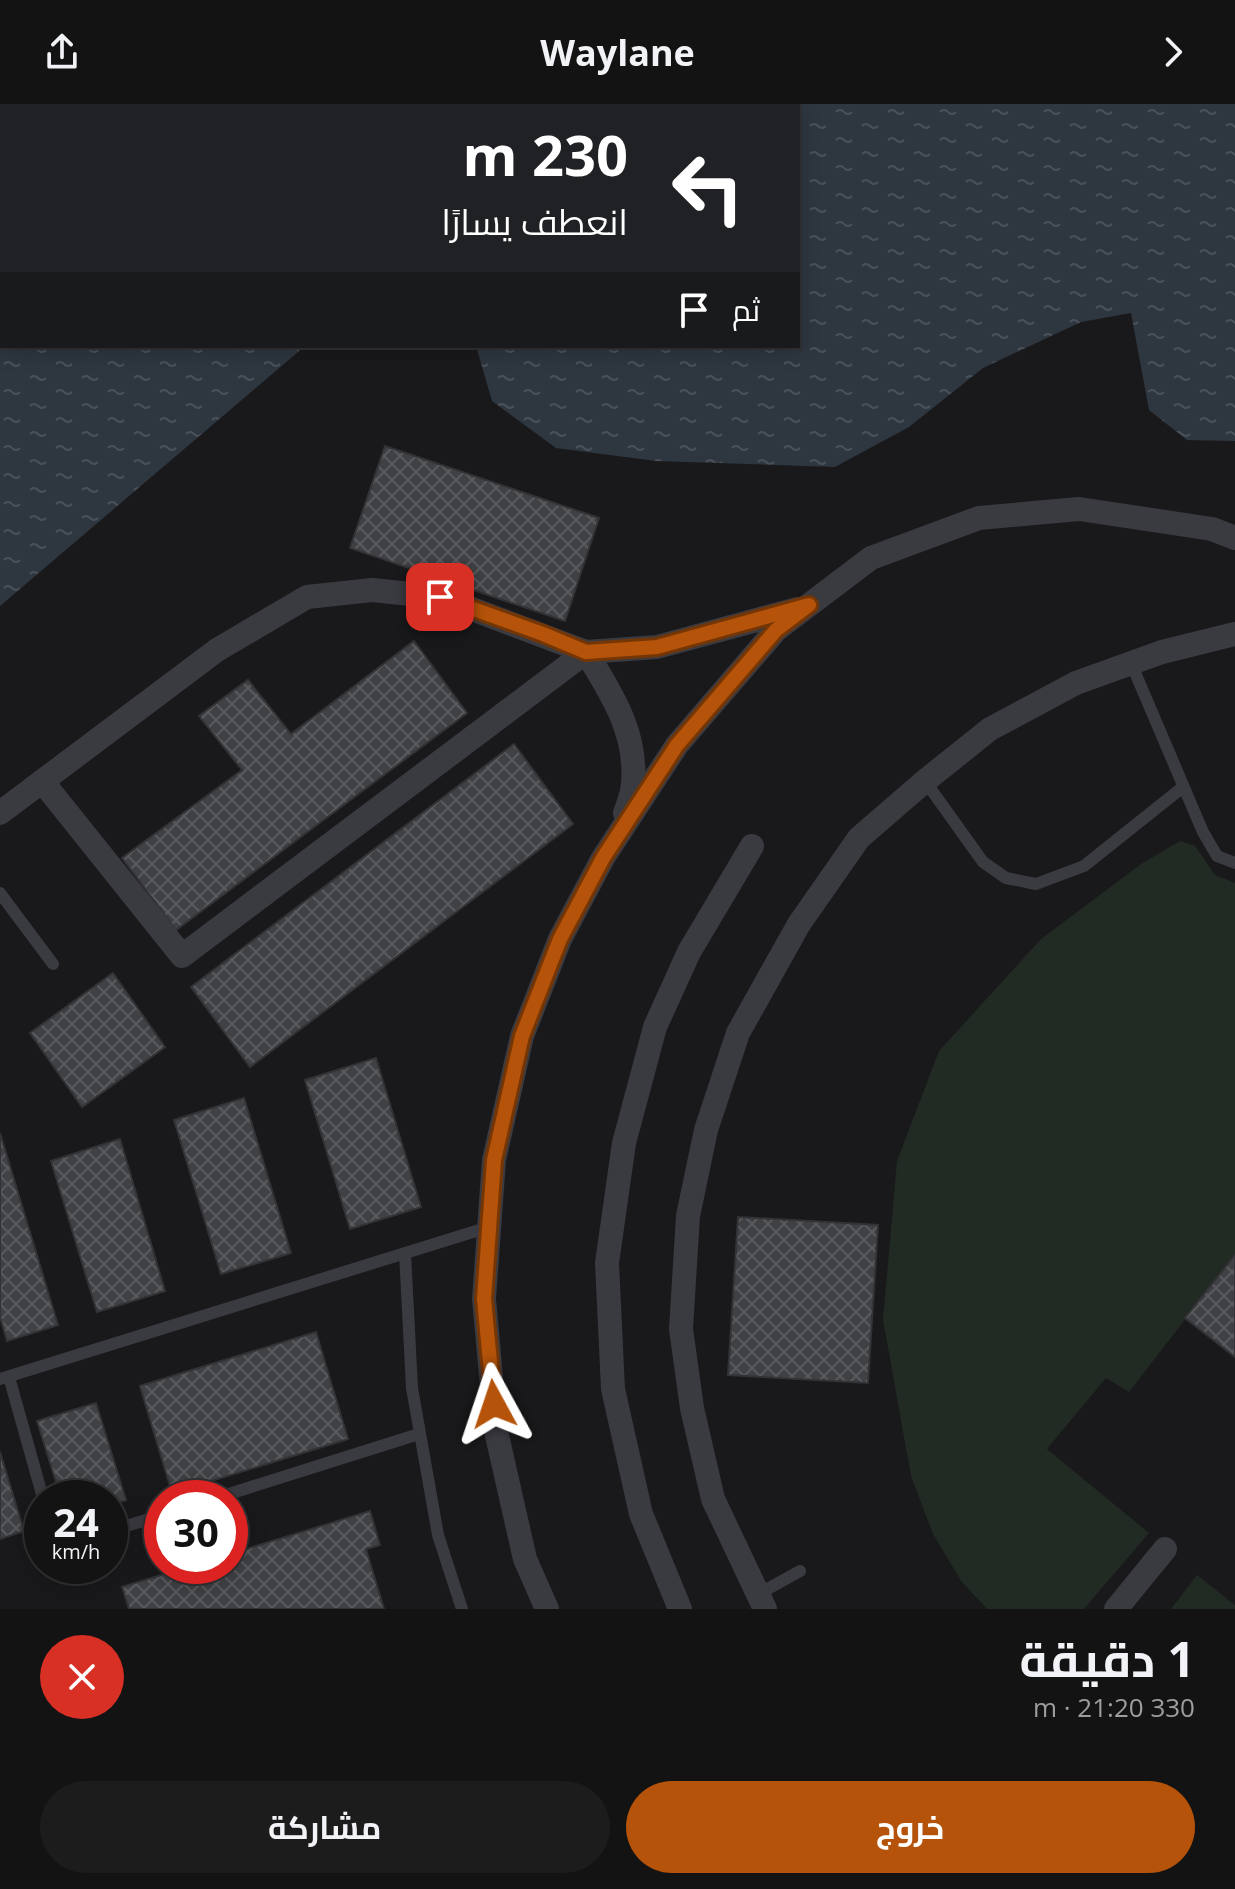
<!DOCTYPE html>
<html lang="ar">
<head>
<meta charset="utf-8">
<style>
	body { margin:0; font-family:"Open Sans",Cairo,sans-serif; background:#1c1c1d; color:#f1f3f6; direction:rtl; height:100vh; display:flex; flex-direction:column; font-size:30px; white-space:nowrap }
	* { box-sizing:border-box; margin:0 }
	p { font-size:26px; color:#9d9ea0 }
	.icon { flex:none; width:44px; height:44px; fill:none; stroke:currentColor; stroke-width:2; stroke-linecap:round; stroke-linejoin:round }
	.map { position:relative; height:1505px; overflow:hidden; direction:ltr }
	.panel { display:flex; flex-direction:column; background:#131314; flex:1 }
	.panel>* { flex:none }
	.top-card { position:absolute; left:0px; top:0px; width:800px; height:244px; box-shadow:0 4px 20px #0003,0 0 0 2px #323234; direction:rtl; background:#202124; color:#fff; overflow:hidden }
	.speed { position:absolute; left:24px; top:1376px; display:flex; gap:16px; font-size:40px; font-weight:700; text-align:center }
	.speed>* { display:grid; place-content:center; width:104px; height:104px; border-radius:50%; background:#131314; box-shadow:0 4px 20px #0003,0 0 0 2px #323234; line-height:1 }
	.speed small { font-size:20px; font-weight:400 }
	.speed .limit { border:12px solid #d22; background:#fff; color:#111 }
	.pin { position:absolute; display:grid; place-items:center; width:68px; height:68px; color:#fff; margin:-34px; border-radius:16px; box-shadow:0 4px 12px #0006 }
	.me { position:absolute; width:88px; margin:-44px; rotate:355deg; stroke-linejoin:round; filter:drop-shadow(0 0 6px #0008) }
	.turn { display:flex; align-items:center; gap:28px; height:168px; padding:0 40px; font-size:36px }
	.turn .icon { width:104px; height:104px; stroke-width:2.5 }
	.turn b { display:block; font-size:56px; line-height:68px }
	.then { display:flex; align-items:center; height:76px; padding:0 40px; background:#0003; gap:16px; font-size:30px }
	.round { display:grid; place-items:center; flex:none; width:84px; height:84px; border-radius:42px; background:#1c1c1d }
	.summary { display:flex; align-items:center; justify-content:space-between; height:136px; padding:0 40px }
	h1 { font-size:48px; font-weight:700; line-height:60px }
	.action { display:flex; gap:16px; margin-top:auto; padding:16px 40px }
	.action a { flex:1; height:92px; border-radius:48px; background:#b45309; color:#fff; font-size:32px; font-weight:700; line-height:92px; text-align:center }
	.action a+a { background:#1c1c1d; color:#f1f3f6 }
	header { display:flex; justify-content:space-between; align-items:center; height:104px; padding:0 40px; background:#131314; font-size:36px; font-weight:700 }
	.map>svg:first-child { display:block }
	.grass { fill:#212a23 }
	.water { fill:url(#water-ripples) }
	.building { fill:url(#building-cross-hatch); stroke:#333337; stroke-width:2 }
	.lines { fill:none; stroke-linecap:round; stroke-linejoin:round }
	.lane { stroke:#3a3a41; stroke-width:12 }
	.street { stroke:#3a3a41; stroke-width:24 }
	.route-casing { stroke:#753606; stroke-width:20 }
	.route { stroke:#b45309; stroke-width:14 }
</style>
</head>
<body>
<header><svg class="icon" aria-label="forward" viewBox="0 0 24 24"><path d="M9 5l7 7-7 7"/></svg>Waylane<svg class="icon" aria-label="share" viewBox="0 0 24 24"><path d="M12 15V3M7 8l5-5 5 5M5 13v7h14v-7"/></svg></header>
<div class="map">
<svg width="1235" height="1505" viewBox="0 0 1235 1505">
	<defs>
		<pattern id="water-ripples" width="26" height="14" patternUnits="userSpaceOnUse" patternTransform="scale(2)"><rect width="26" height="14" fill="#2e3640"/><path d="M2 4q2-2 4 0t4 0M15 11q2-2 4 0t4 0" fill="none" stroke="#4a515a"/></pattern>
		<pattern id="building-cross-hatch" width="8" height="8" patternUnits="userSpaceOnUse" patternTransform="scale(2)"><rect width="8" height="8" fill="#404145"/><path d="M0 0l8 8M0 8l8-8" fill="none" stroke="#595a5e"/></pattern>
	</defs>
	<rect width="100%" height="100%" fill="#19191b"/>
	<path class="grass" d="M1180,737L1195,742L1215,771L1235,779V1151L1129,1288L1106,1274L1047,1345L1149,1429L1084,1505H987L961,1477L933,1430L911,1372L883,1216L897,1057L939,947L1041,835L1141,760Z
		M1197,1471L1235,1501V1505H1171Z"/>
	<path class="water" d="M0,0H1235V337L1187,336L1149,306L1131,209L1081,218L983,264L909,323L835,363L656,357L556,344L492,297L476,242H798V2H2V242H305L0,502Z"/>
	<path class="building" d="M385,342L599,414L565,517L350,444Z
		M414,537L467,609L176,826L122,754L242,666L199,612L248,576L291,630Z
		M514,640L573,720L250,963L191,883Z
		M113,869L165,943L82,1003L30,929Z
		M376,954L421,1103L350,1125L305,976Z
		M244,994L291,1149L221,1170L174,1016Z
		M0,1029L58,1221L7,1237L0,1213Z
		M120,1035L165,1187L97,1208L51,1057Z
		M738,1113L878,1121L868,1279L728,1271Z
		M1235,1151V1253L1185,1214Z
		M316,1228L348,1335L172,1389L140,1282Z
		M96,1299L126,1396L110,1401V1394H61L37,1317Z
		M0,1348L24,1427L0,1435Z
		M370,1407L380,1441L366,1445L384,1505H129L122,1483L191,1462H230V1450Z"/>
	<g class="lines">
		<path class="lane" d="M1131,559L1203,728L1217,752L1235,759
			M925,677L983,758L1006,774L1036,780L1084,762L1183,683
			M0,789L53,860
			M405,1149L412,1284L438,1431L462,1505
			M9,1273L43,1394
			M0,1275L489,1123
			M216,1394L419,1330
			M110,1427L162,1411
			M757,1491L800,1467"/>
		<path class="street" d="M586,548C611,589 637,628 633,678C633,689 628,700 625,709
			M42,677L182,852L586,548
			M0,709L217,546L307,493L372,486L440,493L586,548L657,543L797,505
			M547,1505L525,1455L496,1327L484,1195L494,1056L522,932L560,835L603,754L677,641L776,526L871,454L979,414L1079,405L1212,425L1235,434
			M680,1505L641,1410L613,1285L607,1159L624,1039L655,923L689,848L752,742
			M765,1505L713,1395L692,1304L681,1225L688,1112L706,1026L738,929L799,820L859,734L925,677L990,625L1076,579L1162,548L1235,530
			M1116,1505L1165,1445"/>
	</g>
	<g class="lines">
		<defs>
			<path id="route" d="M440,493L543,530L586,548L657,543L809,501L776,526L677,641L603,754L560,835L522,932L494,1056L484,1195L494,1300"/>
		</defs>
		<use href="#route" class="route-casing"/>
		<use href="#route" class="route"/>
	</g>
</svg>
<div class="speed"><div>24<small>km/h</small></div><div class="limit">30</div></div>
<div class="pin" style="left:440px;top:493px;background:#d93025"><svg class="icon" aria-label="arrive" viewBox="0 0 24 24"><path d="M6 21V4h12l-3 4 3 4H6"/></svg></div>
<svg class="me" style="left:494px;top:1300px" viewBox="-20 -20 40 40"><path d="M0-17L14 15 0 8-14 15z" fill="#b45309" stroke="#fff" stroke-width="4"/></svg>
<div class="top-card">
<div class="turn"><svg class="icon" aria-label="left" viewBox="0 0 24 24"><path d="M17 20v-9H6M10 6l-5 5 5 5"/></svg><div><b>230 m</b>انعطف يسارًا</div></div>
<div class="then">ثم<svg class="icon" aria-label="arrive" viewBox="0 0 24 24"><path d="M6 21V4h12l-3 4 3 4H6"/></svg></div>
</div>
</div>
<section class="panel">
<div class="summary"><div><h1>1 دقيقة</h1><p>330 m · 21:20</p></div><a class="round" style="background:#d93025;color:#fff"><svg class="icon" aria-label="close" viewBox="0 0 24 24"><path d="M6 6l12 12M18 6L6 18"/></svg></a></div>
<div class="action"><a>خروج</a><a>مشاركة</a></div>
</section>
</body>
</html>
